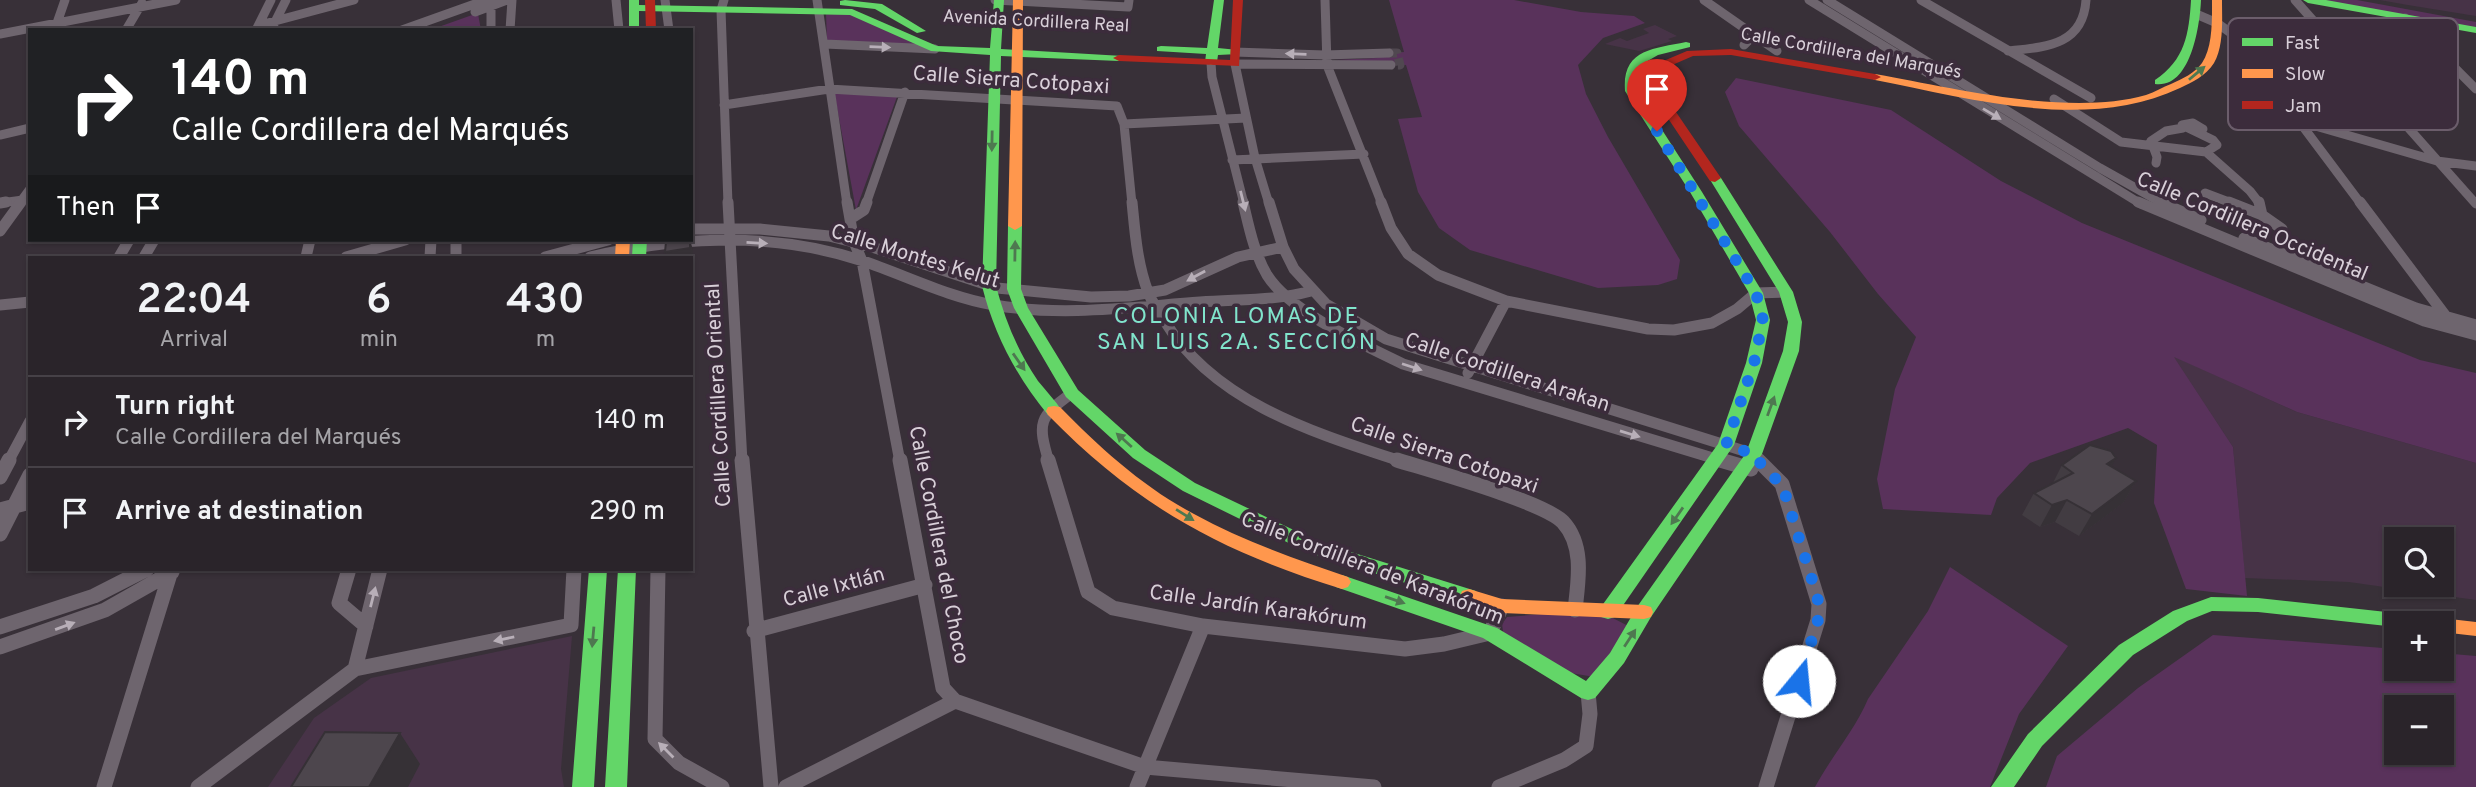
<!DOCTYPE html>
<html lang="en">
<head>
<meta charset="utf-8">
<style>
	body { margin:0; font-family:Overpass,sans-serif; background:#363036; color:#f1f3f6; height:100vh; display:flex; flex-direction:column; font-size:26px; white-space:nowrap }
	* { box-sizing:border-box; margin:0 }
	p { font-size:23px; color:#a5a4a8 }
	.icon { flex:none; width:38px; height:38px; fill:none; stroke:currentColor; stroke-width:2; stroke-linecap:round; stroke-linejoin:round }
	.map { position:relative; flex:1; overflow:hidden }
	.details { position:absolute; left:28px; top:256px; width:665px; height:315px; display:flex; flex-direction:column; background:#2a242a; border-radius:0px; box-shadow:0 2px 5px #0004,0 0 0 2px #464147 }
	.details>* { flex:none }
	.banner { position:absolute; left:28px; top:28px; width:665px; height:214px; border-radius:0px; box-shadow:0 2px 5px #0004,0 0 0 2px #464147; background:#202124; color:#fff; overflow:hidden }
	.fabs { position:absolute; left:2384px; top:527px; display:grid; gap:14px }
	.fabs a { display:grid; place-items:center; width:70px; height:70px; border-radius:0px; background:#2a242a; box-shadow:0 2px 5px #0004,0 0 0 2px #464147; font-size:35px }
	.pin { position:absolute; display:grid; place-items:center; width:60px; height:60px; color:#fff; margin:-72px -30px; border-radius:50% 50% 50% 0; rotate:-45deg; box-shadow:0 0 7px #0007 }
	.pin .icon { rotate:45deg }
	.me { position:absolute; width:77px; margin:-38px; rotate:17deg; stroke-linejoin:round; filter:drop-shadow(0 0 5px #0008) }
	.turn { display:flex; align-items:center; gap:24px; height:147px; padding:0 28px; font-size:32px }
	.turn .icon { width:91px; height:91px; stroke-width:2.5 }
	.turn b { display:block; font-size:49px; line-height:60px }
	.then { display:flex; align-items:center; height:66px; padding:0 28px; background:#0003; gap:14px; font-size:26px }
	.eta { display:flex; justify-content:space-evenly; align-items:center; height:119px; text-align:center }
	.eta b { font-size:42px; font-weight:600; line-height:49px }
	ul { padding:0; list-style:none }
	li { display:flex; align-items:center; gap:21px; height:91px; padding:0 28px; border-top:2px solid #464147 }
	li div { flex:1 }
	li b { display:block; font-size:26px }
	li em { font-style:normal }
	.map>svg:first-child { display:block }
	.built { fill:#473347; fill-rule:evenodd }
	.green { fill:#59325b; fill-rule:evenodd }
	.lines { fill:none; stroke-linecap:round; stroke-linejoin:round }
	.street-tunnel { stroke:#504850; stroke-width:9; stroke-dasharray:9 4.5; stroke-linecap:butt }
	.street-far2 { stroke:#6e656e; stroke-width:9 }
	.street-far1 { stroke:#6e656e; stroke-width:11 }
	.street { stroke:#6e656e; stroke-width:15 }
	.fast { fill:#63d668; fill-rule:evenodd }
	.slow { fill:#ff974d; fill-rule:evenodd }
	.jam { fill:#b3261e; fill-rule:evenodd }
	.wall { fill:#423c42 }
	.shaded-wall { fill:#363136 }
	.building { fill:#4d464d; stroke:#363136; stroke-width:2 }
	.oneway { fill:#b8afb8 }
	.oneway2 { fill:#4e7850 }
	.route { stroke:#1a73e8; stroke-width:12; stroke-dasharray:0 21.6 }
	.labels { text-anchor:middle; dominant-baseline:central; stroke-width:7; stroke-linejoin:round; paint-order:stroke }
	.far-street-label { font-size:18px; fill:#d8cfd8; stroke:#3c2c3c }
	.street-label { font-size:21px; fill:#d8cfd8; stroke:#3c2c3c }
	.neighbourhood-label { font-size:23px; letter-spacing:2px; fill:#81e4cc; stroke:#3c2c3c }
	.key { fill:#3c2c3c; stroke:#6b5d6b; stroke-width:2 }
	.key-label { font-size:19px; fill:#d8cfd8 }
</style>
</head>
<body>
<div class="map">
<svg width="2476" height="787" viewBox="0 0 2476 787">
	<rect width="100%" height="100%" fill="#383038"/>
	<path class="built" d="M2380,0H2476V16L2408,5Z
		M1655,25L1677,36L1668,39L1672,41L1639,51L1605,44L1620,38L1627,41L1649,33L1643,29Z
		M2173,356L2297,412L2476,463V600L2349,582L2245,578L2233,447ZM2396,539H2441V584H2396Z
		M572,636L561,769L564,787H268L314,718L371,678Z"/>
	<path class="green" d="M1389,0H1514L1581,12L1634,16L1645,23L1603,38L1578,65L1586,94L1608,137L1680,260L1677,279L1658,285L1598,288L1470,250L1439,228L1418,192L1398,119L1422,117L1406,65L1335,60L1377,58L1389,53L1404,52Z
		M2314,0H2357L2476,22V30Z
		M826,12L853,14L929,47L827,43Z
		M475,14H478L481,30H430Z
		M1736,78L1891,110L2001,181L2082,223L2420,360L2476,373V463L2297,412L2174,357L2233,447L2247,596L2186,589L2154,503L2157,445L2128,428L2030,463L1997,498L1991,515L1883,509L1877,479L1895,389L1916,337L1878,294L1830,232L1739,126L1725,92Z
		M834,91L898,94L856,210Z
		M1950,567L2068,646L2019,714L1990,787H1815C1831,757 1855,730 1868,699L1928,611Z
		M1555,613L1607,615L1632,628L1595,677L1558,671L1504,639L1502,624L1507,617Z
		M2213,635L2396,649V668H2441V653L2476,656V787H2046L2057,756L2138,688ZM2396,707H2441V752H2396Z"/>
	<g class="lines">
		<path class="street-tunnel" d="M1389,53H1397L1400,65H1391"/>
		<path class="street-far2" d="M491,0V30
			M616,0L619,30
			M665,0L669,30
			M724,0L721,10L728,204
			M817,0L847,204
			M995,0L1128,7L1129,0
			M1325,0L1327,65L1382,204
			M1704,0L1777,51
			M1809,0L2141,204
			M1827,0L2100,168L2164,204
			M1921,0L2091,98
			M2295,0L2476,204
			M475,12L507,0
			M2196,14L2217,23L2235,36L2361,204
			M2405,18L2476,89
			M57,23L65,0
			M260,25L354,0
			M273,26L286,0
			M257,28L271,0
			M126,30L142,3
			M402,30L486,0
			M510,30L512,0
			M0,34L176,0
			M825,44L935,49
			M1744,45L1755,34
			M2008,51C2045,47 2083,46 2086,0
			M1234,52L1325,55L1389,53
			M1211,63L1212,77L1244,204
			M2054,99L2121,142L2206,152L2250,191L2260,204
			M724,105L829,89L1117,106L1124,124L1132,204
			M2298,121L2437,161L2476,166
			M1124,124L1246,118
			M2200,132L2203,129L2193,123L2182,125L2213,140L2217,145L2206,152
			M0,135L30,128
			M1232,160L1364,154
			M2156,163L2157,157L2151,141L2166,131L2183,128
			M2205,193L2234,204
			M0,203L23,200
			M19,204L30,189
			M866,204L905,92
			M1269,204L1255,158L1235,64L1391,65"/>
		<path class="street-far1" d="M728,202L742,462
			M847,202L854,242L862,261L900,462
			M1132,202C1135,232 1137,263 1148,292C1151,301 1159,311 1164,320C1214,403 1315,433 1403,462
			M1243,202C1249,227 1254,253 1267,275C1290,312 1364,345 1403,364L1726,462
			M1269,202L1283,247L1294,269L1326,304L1386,339L1754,454L1760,462
			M1381,202L1391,228L1408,254L1438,275L1506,301L1648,329L1674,330L1712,323L1737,309L1756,293L1786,292
			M2138,202L2424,321L2476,335
			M2160,202L2201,220
			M2229,202L2262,215L2282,229
			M2259,202L2262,215
			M2360,202L2448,319
			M0,203L6,202
			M850,219L864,210L867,202
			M691,229H760L829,236L869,246L997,288L1091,297L1129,296L1165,290L1238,257L1283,247
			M0,231L21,202
			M2244,238L2416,308L2476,325
			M456,240V257
			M119,257L129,240
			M144,257L154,240
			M306,257L310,240
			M346,257L405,240
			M430,257L431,240
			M545,257L608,240
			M590,257C679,236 775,232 863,261C907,276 948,297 994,305C1062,317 1131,307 1200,302C1238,299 1275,301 1311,291
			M0,305L30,302
			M1468,373L1506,301
			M8,462L30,421
			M1049,462C1037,422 1039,417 1072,393"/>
		<path class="street" d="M742,460L771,787
			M900,460L943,688L955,701L1145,767L1374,787
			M1048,460L1088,592L1113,608L1203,626L1405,649L1444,644L1490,633L1502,606
			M1397,460C1429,470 1544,502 1563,522C1585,546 1578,582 1575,610
			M1720,460L1751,469
			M1758,460L1782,484L1819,604L1818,620L1766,787
			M0,477L9,460
			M0,510L30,502
			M0,534L30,475
			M349,569L339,603L366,626
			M658,569L655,739L679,763L722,787
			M0,627L94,596L147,569
			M754,631L925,585
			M0,647L105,610L172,572
			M355,669L380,569
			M104,787L170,574L166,569
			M198,787L355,669L571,625L574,569
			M786,787L955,701
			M1137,787L1203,626
			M1499,787L1564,760L1586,746L1590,714L1588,692"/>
		<path class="fast" d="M629,0H639V5L852,9L937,46L990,48L994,0H1004L1001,49L1123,56V60L1119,61L1001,56L996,286C1005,320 1018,352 1038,381C1046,391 1055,400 1062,411L1060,415H1048C1016,376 994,334 982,286L990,55L931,51L850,15L639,11V30H629Z
			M845,0L882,4L926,31L917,33L875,9L840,5V1Z
			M1214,0H1224L1218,48L1238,50V54L1218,55L1217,62L1211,65L1205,62L1206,54L1157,51V47L1161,46L1207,48Z
			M2191,0H2201C2200,25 2191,89 2155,84V80C2185,60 2189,34 2191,0Z
			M2303,0H2326L2476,27V33L2308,3Z
			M1686,42L1690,43V47L1658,55L1639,66L1636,77L1637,91L1702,192L1763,293L1770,320L1762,363L1734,445L1615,617L1608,619L1601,617L1599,612L1601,607L1718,444L1746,363L1756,320L1749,293L1690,192L1625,91C1622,49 1653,49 1686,42Z
			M1715,174L1721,178L1793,292L1802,322L1799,351L1762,454L1651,617L1624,663L1595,698L1588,700L1581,698L1483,638L1336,587L1333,582L1336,577L1342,575L1497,628L1586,681L1610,653L1637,607L1746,453L1783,351L1788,322L1779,292L1709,178Z
			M1015,222L1022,226L1021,289L1028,308L1078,390L1145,450L1195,483L1319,542L1476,591L1478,596L1476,601L1469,603L1307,552L1183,491L1133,458L1066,397L1014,308L1007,289L1008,226Z
			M633,240H647L646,257H632Z
			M589,569H607L594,787H572Z
			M618,569H636L627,787H605Z
			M2211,597L2258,598L2423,616L2430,618L2432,623H2396V627L2258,612L2212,611L2187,621L2133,655L2042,746L2014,787H1991L2028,734L2119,645L2173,611Z"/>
		<path class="slow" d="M1013,0H1023L1022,226L1015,230L1008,226Z
			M2212,0H2222C2222,19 2224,46 2214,63C2206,76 2192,82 2180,88C2086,132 1972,99 1875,80L1869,77L1875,74C1954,88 2068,117 2146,95C2155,92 2163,87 2171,84C2182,79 2195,73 2202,63C2213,47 2212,19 2212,0Z
			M616,240H630L629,257H615Z
			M1054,406L1060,407C1100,448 1143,487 1194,514C1243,541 1296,559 1348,577L1351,582L1348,587L1342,589C1220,551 1138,507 1048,415L1046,411L1048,407Z
			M1469,589L1502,599L1644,605L1651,607L1653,612L1651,617L1644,619L1502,613L1462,601L1460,596L1462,591Z
			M2441,618L2476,622V636L2441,632V623H2433Z"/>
		<path class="jam" d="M645,0H655L656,30H646Z
			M1233,0H1243L1239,66L1119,61L1113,58L1119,55L1230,60Z
			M1731,49L1875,74L1881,77L1875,80L1731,55L1693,56L1663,69L1658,79L1661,90L1721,178L1715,182L1710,181L1649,90L1646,79L1654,65L1687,51Z"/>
	</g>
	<path class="wall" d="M2116,458L2111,466L2136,481L2123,503L2079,536L2055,522L2040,527L2022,515L2034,493L2053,483L2062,465Z"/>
	<path class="shaded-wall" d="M690,240L693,250V258L667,257L665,252Z
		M2116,458L2104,480L2107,464Z
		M2136,481L2123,503L2079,536L2092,514Z
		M2067,500L2055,522L2040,527L2052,505Z
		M400,733L420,764L408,787H369Z"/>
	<path class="building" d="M690,240V248L665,252L666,242Z
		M2090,445L2111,451L2116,458L2107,464L2136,481L2092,514L2067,500L2052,505L2034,493L2073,473L2062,465Z
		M325,732L400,733L369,787H291Z"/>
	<defs><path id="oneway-solid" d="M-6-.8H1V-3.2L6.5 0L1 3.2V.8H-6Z" transform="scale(1.75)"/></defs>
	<g class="oneway">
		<use href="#oneway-solid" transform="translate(880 47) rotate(2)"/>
		<use href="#oneway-solid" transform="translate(1296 54) rotate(-178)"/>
		<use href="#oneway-solid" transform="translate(1992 114) rotate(31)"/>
		<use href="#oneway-solid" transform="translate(1243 201) rotate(76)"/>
		<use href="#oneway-solid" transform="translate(757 243) rotate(3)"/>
		<use href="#oneway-solid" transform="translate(1196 276) rotate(151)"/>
		<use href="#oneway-solid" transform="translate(1412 367) rotate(18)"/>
		<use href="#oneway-solid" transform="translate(1630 434) rotate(17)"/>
		<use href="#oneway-solid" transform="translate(373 597) rotate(-76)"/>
		<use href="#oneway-solid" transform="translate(65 626) rotate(-20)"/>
		<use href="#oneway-solid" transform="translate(504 639) rotate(168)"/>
		<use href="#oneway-solid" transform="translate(666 750) rotate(-135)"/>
	</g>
	<g class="oneway2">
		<use href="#oneway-solid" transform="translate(2197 73) rotate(-40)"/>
		<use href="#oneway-solid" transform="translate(992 141) rotate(91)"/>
		<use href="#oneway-solid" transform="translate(1015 251) rotate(-89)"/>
		<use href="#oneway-solid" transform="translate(1019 362) rotate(55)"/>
		<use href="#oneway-solid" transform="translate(1771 406) rotate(-70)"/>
		<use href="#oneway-solid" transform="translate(1124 440) rotate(-138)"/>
		<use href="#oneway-solid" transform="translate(1185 515) rotate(32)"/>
		<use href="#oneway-solid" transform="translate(1677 516) rotate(125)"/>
		<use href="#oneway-solid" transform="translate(1395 600) rotate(19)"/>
		<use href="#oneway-solid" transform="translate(593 637) rotate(95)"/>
		<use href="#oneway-solid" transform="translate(1630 638) rotate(-57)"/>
	</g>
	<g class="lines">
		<path class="route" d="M1657,131L1756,293L1763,320L1754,363L1726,445L1754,454L1765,470L1782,484L1814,586L1819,604L1818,620L1799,681"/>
	</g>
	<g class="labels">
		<g class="far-street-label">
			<text transform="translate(1036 22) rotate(3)">Avenida Cordillera Real</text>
			<text transform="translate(1851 54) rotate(10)">Calle Cordillera del Marqués</text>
		</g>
		<g class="street-label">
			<text transform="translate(1011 81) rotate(4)">Calle Sierra Cotopaxi</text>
			<text transform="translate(2252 227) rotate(23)">Calle Cordillera Occidental</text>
			<text transform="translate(915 257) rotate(17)">Calle Montes Kelut</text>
			<text transform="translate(1507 373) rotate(18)">Calle Cordillera Arakan</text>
			<text transform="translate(719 395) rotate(-93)">Calle Cordillera Oriental</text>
			<text transform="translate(1444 456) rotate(19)">Calle Sierra Cotopaxi</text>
			<text transform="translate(938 545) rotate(79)">Calle Cordillera del Choco</text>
			<text transform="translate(1372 569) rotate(21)">Calle Cordillera de Karakórum</text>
			<text transform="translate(834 588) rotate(-15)">Calle Ixtlán</text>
			<text transform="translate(1258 608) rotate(8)">Calle Jardín Karakórum</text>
		</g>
		<g class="neighbourhood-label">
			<text x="1237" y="317">COLONIA LOMAS DE<tspan x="1237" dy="26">SAN LUIS 2A. SECCIÓN</tspan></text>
		</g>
	</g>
	<rect x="2228" y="18" width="230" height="112" rx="10" class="key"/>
	<rect x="2242" y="38" width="31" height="8" fill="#63d668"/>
	<rect x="2242" y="69" width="31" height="9" fill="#ff974d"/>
	<rect x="2242" y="101" width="31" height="8" fill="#b3261e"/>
	<g class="key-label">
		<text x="2285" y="49">Fast</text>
		<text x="2285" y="80">Slow</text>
		<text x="2285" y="112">Jam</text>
	</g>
</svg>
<div class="fabs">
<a><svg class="icon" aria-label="search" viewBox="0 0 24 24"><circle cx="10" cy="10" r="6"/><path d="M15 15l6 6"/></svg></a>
<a>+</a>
<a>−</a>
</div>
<div class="pin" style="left:1657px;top:131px;background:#d93025"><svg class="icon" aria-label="arrive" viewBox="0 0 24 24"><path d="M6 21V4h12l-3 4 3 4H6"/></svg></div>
<svg class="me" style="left:1799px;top:681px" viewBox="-20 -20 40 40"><circle r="19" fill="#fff"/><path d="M0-13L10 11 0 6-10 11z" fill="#1a73e8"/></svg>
<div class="banner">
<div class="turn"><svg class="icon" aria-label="right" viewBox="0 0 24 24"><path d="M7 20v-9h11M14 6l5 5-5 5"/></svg><div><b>140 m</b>Calle Cordillera del Marqués</div></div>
<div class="then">Then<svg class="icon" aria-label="arrive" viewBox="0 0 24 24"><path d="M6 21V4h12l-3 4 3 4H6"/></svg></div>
</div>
<section class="details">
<div class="eta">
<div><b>22:04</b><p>Arrival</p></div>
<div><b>6</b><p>min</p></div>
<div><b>430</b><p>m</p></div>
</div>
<ul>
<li><svg class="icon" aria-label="right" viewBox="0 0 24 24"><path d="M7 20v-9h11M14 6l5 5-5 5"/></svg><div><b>Turn right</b><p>Calle Cordillera del Marqués</p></div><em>140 m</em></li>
<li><svg class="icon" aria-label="arrive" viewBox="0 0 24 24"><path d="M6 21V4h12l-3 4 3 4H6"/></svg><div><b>Arrive at destination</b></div><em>290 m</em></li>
</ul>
</section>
</div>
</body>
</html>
